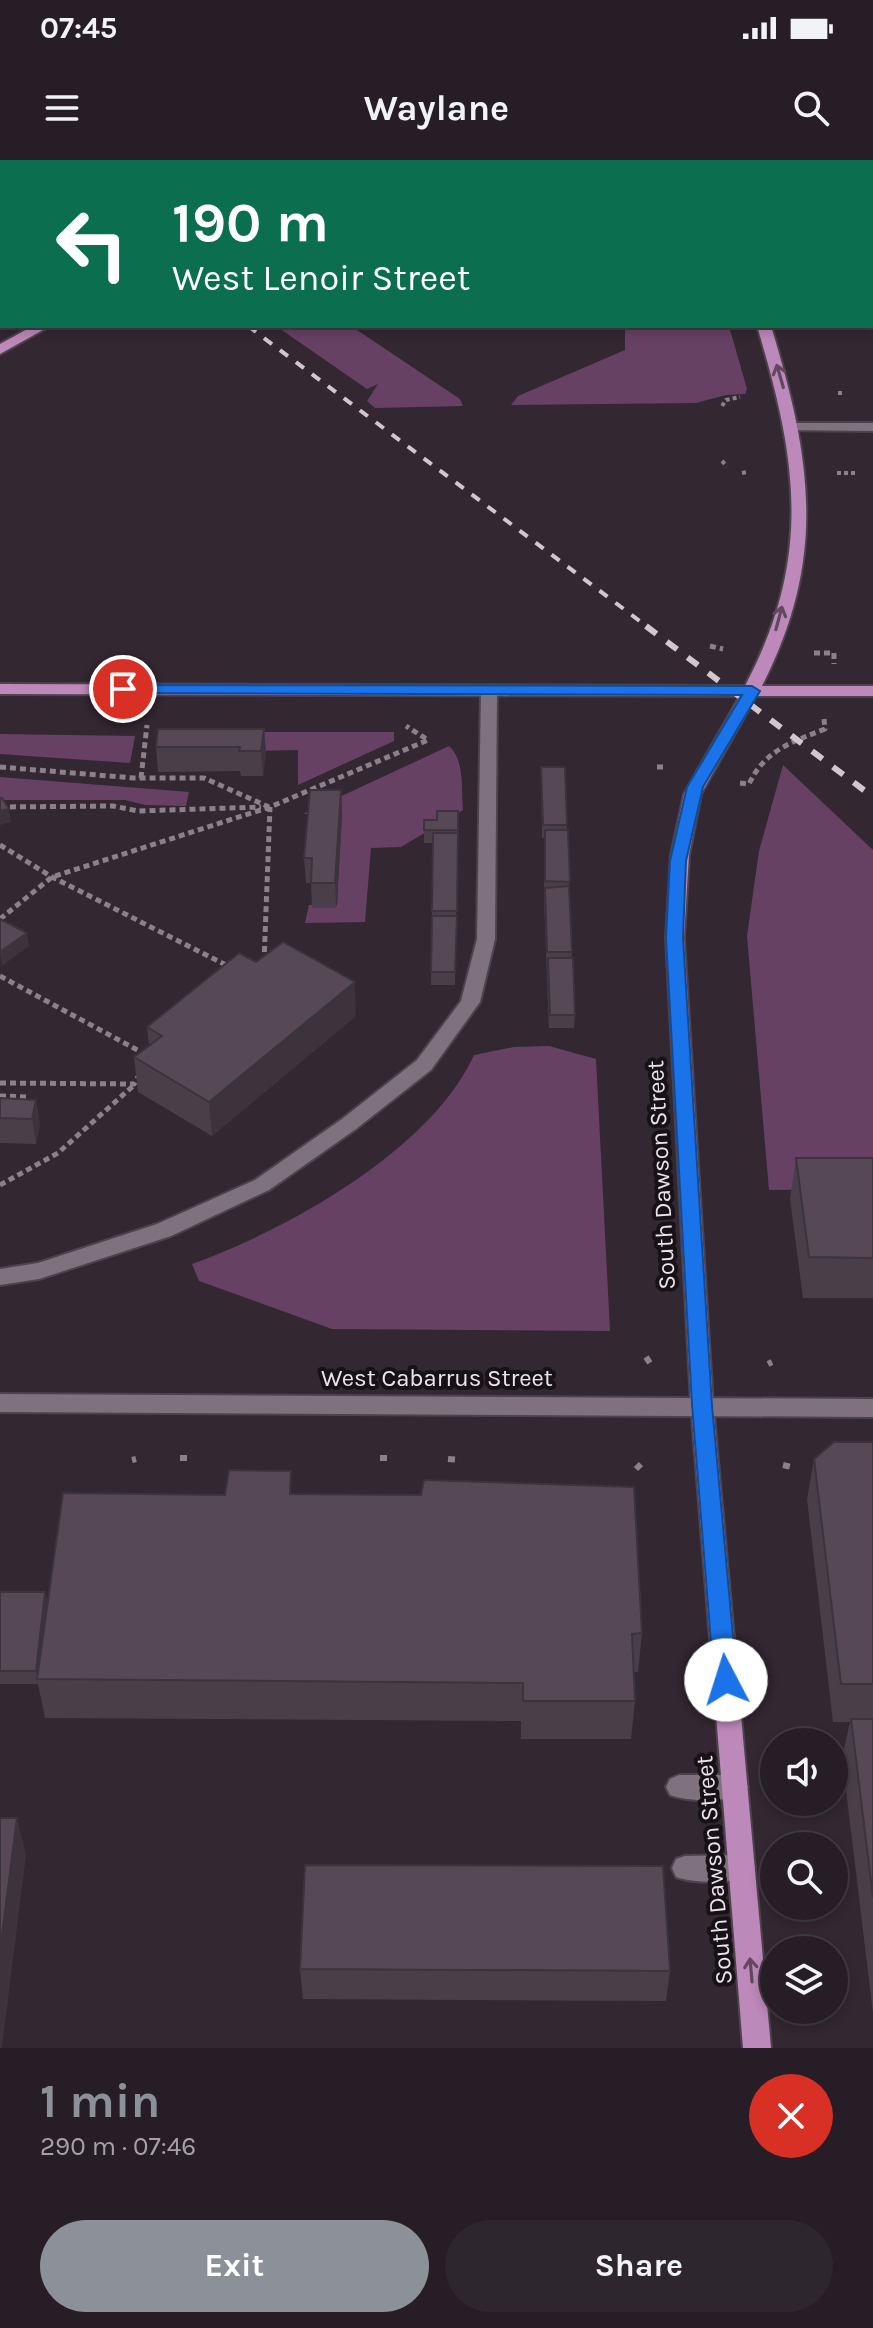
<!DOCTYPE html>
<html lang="en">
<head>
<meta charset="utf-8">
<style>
	body { margin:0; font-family:Karla,sans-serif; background:#2e262e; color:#f1f3f6; height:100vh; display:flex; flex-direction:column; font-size:30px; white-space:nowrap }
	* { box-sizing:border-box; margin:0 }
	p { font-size:26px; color:#a4a2a7 }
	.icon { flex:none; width:44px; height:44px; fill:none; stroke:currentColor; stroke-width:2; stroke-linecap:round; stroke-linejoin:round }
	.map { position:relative; height:1888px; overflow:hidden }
	.panel { display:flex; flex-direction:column; background:#261d26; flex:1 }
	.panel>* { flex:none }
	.banner { position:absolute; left:0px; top:0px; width:874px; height:168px; box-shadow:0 4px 12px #0003,0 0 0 2px #423b43; background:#0b6e4f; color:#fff; overflow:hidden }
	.tools { position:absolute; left:760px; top:1568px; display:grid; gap:16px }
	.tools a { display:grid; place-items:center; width:88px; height:88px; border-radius:50%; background:#261d26; box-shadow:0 4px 12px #0003,0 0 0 2px #423b43; font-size:40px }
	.pin { position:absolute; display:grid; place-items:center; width:68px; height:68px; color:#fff; margin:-34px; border:4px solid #fff; border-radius:50%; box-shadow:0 2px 8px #0007 }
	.me { position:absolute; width:88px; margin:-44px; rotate:355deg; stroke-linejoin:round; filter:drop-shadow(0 0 6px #0008) }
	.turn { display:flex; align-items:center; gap:28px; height:168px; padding:0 40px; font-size:36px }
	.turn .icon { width:104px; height:104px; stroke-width:2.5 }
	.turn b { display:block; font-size:56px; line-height:68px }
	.round { display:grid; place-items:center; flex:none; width:84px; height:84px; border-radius:42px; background:#2e262e }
	.summary { display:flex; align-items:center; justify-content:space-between; height:136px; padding:0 40px }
	h1 { font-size:48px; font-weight:700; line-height:60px; color:#8c9099 }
	.button { display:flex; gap:16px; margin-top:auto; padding:16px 40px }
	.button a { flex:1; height:92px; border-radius:48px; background:#8c9099; color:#fff; font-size:32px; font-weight:700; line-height:92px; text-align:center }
	.button a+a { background:#2e262e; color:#f1f3f6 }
	.status { display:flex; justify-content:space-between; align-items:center; height:56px; padding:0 40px; background:#261d26; direction:ltr }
	.status svg { height:22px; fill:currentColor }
	header { display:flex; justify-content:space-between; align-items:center; height:104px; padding:0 40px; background:#261d26; font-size:36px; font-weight:700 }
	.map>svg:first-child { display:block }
	.green { fill:#664164 }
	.forest { fill:#694267 }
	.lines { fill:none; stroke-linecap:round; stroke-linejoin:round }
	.minor-casing { stroke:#4d434c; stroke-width:4 }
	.major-casing { stroke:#4d434c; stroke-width:4 }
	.path-far2 { stroke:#8b818a; stroke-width:4; stroke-dasharray:4 3; stroke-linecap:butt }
	.path-far1 { stroke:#8b818a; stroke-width:5; stroke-dasharray:6 4; stroke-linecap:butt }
	.path { stroke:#8b818a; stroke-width:6; stroke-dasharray:7 5; stroke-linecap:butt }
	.minor { fill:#80717f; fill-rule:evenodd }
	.major { fill:#bd88ba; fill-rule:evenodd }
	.rail-far1 { stroke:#d0c8d0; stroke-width:4; stroke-dasharray:10 10; stroke-linecap:butt }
	.rail { stroke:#d0c8d0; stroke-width:6; stroke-dasharray:13 13; stroke-linecap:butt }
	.wall { fill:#4a3f49 }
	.shaded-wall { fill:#3c333c }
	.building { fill:#564955; stroke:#3c333c; stroke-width:2 }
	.oneway { stroke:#624760 }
	.route { fill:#1a73e8; stroke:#114b97; stroke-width:2 }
	.labels { text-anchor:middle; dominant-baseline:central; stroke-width:8; stroke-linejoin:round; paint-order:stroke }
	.street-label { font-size:24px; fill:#ece4ec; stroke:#181217 }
</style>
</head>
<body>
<div class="status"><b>07:45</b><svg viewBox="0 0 49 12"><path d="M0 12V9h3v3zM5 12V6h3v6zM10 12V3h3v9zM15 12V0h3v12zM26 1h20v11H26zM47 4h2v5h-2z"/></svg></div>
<header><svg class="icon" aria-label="menu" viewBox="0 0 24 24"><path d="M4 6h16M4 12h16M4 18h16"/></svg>Waylane<svg class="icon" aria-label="search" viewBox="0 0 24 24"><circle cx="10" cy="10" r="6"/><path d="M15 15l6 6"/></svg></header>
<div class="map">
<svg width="873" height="1888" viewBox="0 0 873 1888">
	<rect width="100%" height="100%" fill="#332732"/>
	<path class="green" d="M276,166H351L460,239L463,246L375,248L367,241L378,224L367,229Z
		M625,166H729L747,229L745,234L726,235L696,243L511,245L518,236L625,190Z
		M159,572H394V581L298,625V590L157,593Z
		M0,574L135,576L130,603L0,594Z
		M449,586C465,600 461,629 463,650L401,687L371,688L365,762L305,763L309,745H337L342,653L303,654Z
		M783,605L873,690V1029L769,1030L747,776L759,691Z
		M0,617L189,632L186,646L145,645L125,640H0Z
		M549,886L596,899L610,1171L332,1169L199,1121L192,1104C287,1070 431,990 474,895L514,887Z"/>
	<path class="forest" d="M52,0H395L55,2Z"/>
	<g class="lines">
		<defs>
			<path id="minor" d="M789,263H873V271L784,270V264Z
				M489,525L497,530L495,779L480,842L431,910L356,969L269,1030L171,1076L39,1119L0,1125V1109L38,1103L157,1064L255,1020L342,959L417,900L461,841L477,779L481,530Z
				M0,1234L873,1239V1257L0,1252Z
				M679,1615H735L744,1619L748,1627L744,1635C725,1642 689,1642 670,1635L666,1627L670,1619Z
				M742,1695L751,1698L755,1707L751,1716C732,1723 695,1724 676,1717L672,1708L676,1699L685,1696Z"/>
			<path id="major" d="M439,0H455L438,2Z
				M721,0H733V2H721Z
				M33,166H50L0,194V184Z
				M757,166H771C811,298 828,397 762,526H873V536H756L701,634L689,695L684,778L713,1245L771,1888H743L691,1245L666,778L671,695L684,634L740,536L0,534V524L745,526C813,397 797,299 757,166Z"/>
		</defs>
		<use href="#minor" class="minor-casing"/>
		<use href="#major" class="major-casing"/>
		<path class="path-far2" d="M838,233H845
			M722,246L726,240L740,237
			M722,301L727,306
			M742,313L748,312
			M837,313H858"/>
		<path class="path-far1" d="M710,486L723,489
			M814,493H834V504
			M0,607L134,618H204L269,647
			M657,607H667
			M141,618L147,565
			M740,623L749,624C765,590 792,582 825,569L824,559
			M0,647L113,646L138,651L261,647
			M0,685L52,717L228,806
			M0,759L52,717L270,647L428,580L406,566
			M264,802L270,647
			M0,816L143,893
			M0,923L134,924L139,915
			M0,936L27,937L25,945
			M0,1025L58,993L133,926"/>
		<path class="path" d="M646,1197L650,1203
			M768,1204L772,1202
			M180,1298H189
			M380,1298H392
			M448,1299L460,1300
			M132,1300L136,1299
			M783,1305L791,1307
			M636,1309L641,1304"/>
		<use href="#minor" class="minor"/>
		<use href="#major" class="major"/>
		<path class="rail-far1" d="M248,166L649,468"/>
		<path class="rail" d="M646,466L873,637"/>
	</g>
	<path class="wall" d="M264,569L266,593L263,616H241L240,611L158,612L156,587Z
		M541,607L567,665L572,798L575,855L574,868H549L544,741V678H542Z
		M341,630L342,655L336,748H312L311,723H306L304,698Z
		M458,651L455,825H431L433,683H424V660H437Z
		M356,856L212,976L138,932L134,897L149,885L147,867Z
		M0,938L36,940L40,965L36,984L0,983Z
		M796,998H873V1138H803L790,1039Z
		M873,1282V1853L842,1597L850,1562H833L807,1339L814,1299Z
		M293,1334L642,1473L638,1512H634L635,1541L631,1579H521V1561L45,1558L38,1524H0V1432L48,1445L225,1335Z
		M300,1809L670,1811L666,1841L303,1839Z"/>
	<path class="shaded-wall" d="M264,569L266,593L263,616L261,591Z
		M341,630L342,655L336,748L335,723Z
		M9,649L11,662L0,665V651Z
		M27,773L29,786L2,806L0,792Z
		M355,822L356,856L212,976L209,942Z
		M36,940L40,965L36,984L32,959Z
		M45,1432L48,1444L38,1519L36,1511Z
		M17,1658L26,1695L2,1888H0V1790Z"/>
	<path class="building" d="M158,569H264L261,591H239L240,587H156Z
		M541,607H565L567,665H543Z
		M310,630H341L335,723H311L312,698H304Z
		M0,638H2L9,649L0,651Z
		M437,651H458V670H424V660H437Z
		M545,670H568L570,722L545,721Z
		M433,673H458L457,751H432Z
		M569,726L572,792H547L545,728Z
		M432,756H457L455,812H431Z
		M0,759L27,773L0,792Z
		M283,782L355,822L209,942L134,897L162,876L147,867L239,793L256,802Z
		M548,798H573L575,855H550Z
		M0,938L36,940L32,959L0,958Z
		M796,998H873V1098L809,1097Z
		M834,1282H873V1524H841L814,1299Z
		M229,1310L291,1311L290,1334L421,1335L424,1320L634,1327L642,1473L632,1474L635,1541H523V1523L37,1519L63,1333L225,1335Z
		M0,1432H45L36,1511H0Z
		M851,1559H873V1737Z
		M0,1658H17L0,1790Z
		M305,1705L663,1706L670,1811L300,1809Z"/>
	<defs><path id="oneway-shaft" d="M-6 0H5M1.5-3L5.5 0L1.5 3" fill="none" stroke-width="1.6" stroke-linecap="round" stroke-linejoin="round" transform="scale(2)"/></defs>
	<g class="oneway">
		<use href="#oneway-shaft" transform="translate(780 216) rotate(-106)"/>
		<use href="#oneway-shaft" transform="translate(779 458) rotate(-75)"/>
		<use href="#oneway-shaft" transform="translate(751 1810) rotate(-95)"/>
	</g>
	<path class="route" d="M123,525L752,526L760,531L703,627L686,701L683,778L712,1245L737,1520L734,1527L726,1530L718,1527L714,1520L692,1245L666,778L670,701L687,627L742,535L117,533L115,529Z"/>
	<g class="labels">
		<g class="street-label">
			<text transform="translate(661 1015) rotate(-93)">South Dawson Street</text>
			<text x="437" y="1218">West Cabarrus Street</text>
			<text transform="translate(714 1710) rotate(-95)">South Dawson Street</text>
		</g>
	</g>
</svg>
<div class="tools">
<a><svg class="icon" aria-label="sound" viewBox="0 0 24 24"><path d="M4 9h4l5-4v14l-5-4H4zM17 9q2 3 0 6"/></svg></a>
<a><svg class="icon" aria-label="search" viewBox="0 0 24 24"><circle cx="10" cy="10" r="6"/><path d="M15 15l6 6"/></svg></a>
<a><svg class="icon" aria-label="layers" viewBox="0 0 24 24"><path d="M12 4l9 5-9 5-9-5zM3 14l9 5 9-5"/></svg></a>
</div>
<div class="pin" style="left:123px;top:529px;background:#d93025"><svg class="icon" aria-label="arrive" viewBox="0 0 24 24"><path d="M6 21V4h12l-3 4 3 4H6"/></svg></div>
<svg class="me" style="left:726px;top:1520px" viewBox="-20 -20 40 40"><circle r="19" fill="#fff"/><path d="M0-13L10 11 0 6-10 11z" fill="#1a73e8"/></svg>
<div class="banner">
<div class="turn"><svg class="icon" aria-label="left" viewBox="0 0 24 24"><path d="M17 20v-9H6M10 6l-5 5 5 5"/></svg><div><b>190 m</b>West Lenoir Street</div></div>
</div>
</div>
<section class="panel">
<div class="summary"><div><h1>1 min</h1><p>290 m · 07:46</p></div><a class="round" style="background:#d93025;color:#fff"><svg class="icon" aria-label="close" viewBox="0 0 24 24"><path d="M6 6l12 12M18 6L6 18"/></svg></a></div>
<div class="button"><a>Exit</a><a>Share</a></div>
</section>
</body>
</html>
